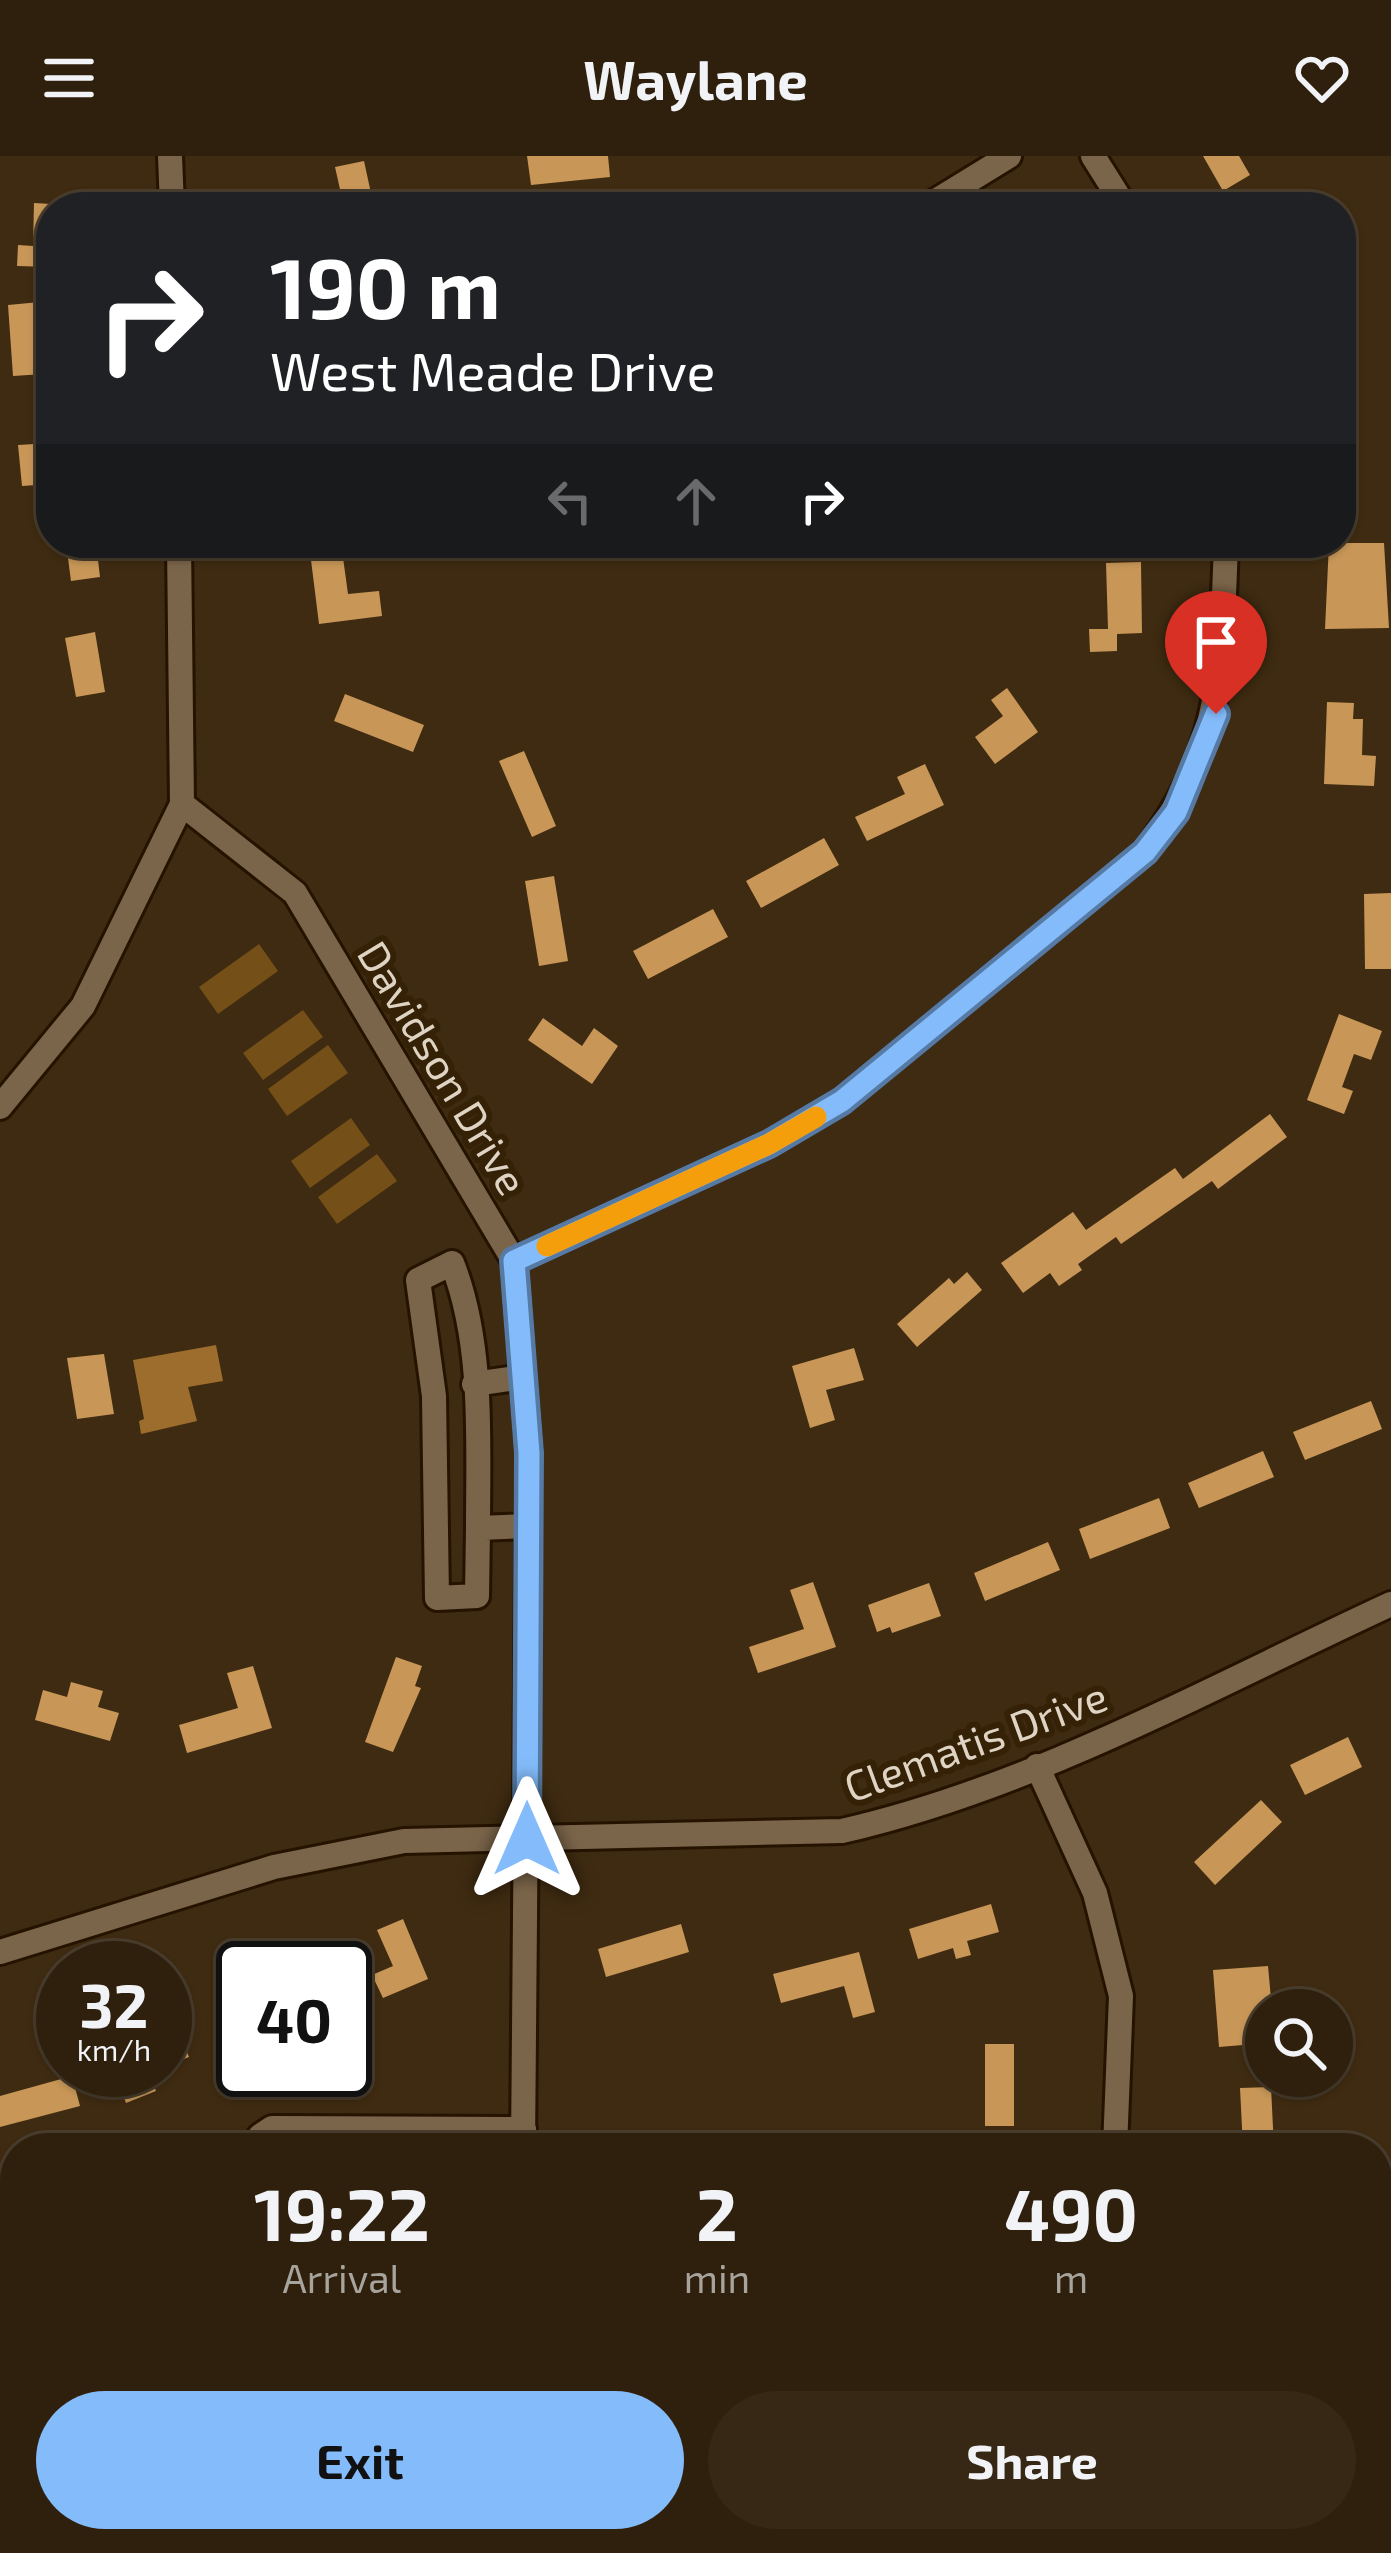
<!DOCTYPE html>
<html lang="en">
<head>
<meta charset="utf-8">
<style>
	body { margin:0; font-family:"Exo 2",sans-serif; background:#372816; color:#f1f3f6; height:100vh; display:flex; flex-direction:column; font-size:45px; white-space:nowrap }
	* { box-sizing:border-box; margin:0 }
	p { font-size:39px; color:#a7a39d }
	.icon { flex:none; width:66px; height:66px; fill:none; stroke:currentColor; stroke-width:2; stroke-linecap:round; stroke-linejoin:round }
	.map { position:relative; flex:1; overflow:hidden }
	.side { position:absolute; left:0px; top:1977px; width:1392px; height:420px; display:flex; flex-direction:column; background:#2f200d; border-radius:48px 48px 0 0; box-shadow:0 3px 9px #0004,0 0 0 3px #4a3e2e }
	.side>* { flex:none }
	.guide { position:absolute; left:36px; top:36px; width:1320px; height:366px; border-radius:48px; box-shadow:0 3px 9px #0004,0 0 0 3px #4a3e2e; background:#202124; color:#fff; overflow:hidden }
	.tools { position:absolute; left:1245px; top:1833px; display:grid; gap:24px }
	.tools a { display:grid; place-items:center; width:108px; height:108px; border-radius:50%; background:#2f200d; box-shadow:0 3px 9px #0004,0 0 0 3px #4a3e2e; font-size:60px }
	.speed { position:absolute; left:36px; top:1785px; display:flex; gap:24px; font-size:60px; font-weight:700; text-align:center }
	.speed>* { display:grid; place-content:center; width:156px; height:156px; border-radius:50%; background:#2f200d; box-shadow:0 3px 9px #0004,0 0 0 3px #4a3e2e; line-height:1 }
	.speed small { font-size:30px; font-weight:400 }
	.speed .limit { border:6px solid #111; border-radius:18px; background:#fff; color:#111 }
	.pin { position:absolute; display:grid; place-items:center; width:102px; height:102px; color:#fff; margin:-123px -51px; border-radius:50% 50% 50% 0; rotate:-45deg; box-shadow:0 0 12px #0007 }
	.pin .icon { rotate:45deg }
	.me { position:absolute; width:132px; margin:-66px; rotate:0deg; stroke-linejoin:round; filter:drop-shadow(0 0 9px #0008) }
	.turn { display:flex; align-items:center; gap:42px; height:252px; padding:0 36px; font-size:54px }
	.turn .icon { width:156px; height:156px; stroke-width:2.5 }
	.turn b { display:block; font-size:84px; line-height:102px }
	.lanes { display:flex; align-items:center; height:114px; padding:0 36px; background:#0003; justify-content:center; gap:60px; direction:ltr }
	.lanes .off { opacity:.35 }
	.eta { display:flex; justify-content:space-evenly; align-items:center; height:204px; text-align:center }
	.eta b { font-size:72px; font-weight:700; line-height:84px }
	.button { display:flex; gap:24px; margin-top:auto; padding:24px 36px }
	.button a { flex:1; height:138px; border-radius:72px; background:#84bcfb; color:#111; font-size:48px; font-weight:700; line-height:138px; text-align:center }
	.button a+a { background:#372816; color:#f1f3f6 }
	header { display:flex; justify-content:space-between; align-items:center; height:156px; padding:0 36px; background:#2f200d; font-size:54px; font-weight:700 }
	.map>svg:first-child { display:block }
	.green { fill:#754f18 }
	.water { fill:#9c6d2c }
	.building { fill:#c89758 }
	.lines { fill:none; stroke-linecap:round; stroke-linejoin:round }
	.minor-casing { stroke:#251300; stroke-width:30 }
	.minor { stroke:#7b654a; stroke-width:24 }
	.route-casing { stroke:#567aa3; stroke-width:30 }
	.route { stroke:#84bcfb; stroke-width:21 }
	.slow { stroke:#f59e0b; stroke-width:21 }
	.labels { text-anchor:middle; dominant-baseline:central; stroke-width:12; stroke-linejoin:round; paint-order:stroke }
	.street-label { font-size:42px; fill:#dfd3c4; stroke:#342106 }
</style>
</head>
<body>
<header><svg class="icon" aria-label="menu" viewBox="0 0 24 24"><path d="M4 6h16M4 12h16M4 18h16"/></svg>Waylane<svg class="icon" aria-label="heart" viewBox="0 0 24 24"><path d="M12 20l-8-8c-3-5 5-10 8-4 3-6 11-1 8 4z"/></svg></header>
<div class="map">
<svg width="1391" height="2397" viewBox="0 0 1391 2397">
	<rect width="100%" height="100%" fill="#3f2b11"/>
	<path class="green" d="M259,788L278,815L218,858L199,831Z
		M303,854L323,881L263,924L243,897Z
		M328,889L348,917L287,960L268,933Z
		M351,962L370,989L310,1032L291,1005Z
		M377,998L397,1025L337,1068L318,1041Z"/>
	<path class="water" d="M216,1189L223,1225L188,1231L197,1265L141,1278L139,1265L144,1263L133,1204Z"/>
	<path class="building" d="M527,0H608L610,21L531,29Z
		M1203,0H1239L1250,19L1223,35Z
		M364,5L374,51H344L335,11Z
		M34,47L51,48V111L17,110L18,89L33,90Z
		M40,146L44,218L13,220L8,149Z
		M51,287V328L22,330L18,289Z
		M66,387H96L100,421L71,425Z
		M318,387H341L348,438L379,435L382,460L319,468L309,388Z
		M1329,387H1384L1389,472L1325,473Z
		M1141,406L1142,477L1117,478V495L1090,496L1089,473H1108L1106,407Z
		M95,476L105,536L76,541L65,482Z
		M1007,532L1038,576L995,608L975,581L1003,560L991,544Z
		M345,538L424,569L413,596L334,565Z
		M1327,546L1354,547L1353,563H1363L1362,599L1376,600L1374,630L1324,628Z
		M524,595L556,670L532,681L499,605Z
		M925,608L944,649L867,685L855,661L905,638L897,621Z
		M824,682L839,709L761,752L746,725Z
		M554,720L568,805L539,810L525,725Z
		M1391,737V813H1365L1364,738Z
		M713,753L728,781L648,823L633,795Z
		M1339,858L1382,875L1371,904L1354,898L1342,931L1353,935L1344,958L1307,944Z
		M543,862L582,890L594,872L618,890L592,928L528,884Z
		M1270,958L1287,981L1218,1033L1212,1025L1121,1088L1116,1081L1078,1108L1082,1114L1059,1130L1050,1117L1023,1137L1001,1107L1073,1056L1086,1074L1175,1012L1183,1023Z
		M967,1116L982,1134L917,1191L897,1168L949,1122L954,1128Z
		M854,1192L864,1224L826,1234L835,1264L810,1272L792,1210Z
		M104,1198L114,1258L77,1263L67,1202Z
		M1371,1245L1382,1273L1305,1304L1293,1276Z
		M1263,1295L1274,1321L1199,1352L1188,1327Z
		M1159,1342L1170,1372L1090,1403L1079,1373Z
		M1048,1386L1060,1414L985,1445L974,1417Z
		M813,1426L836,1491L758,1517L749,1491L804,1473L790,1434Z
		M929,1427L941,1460L892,1477L890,1471L877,1476L868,1449Z
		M396,1501L422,1510L415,1530L421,1532L393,1596L365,1586Z
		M253,1510L272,1572L187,1597L179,1569L238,1552L227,1517Z
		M71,1526L103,1535L98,1551L119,1557L110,1585L35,1564L43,1534L67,1541Z
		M1348,1581L1362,1611L1305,1639L1290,1609Z
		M1261,1644L1282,1666L1215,1729L1194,1706Z
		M991,1748L999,1776L967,1785L971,1799L956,1803L953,1792L918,1803L909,1773Z
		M403,1763L428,1823L383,1842L372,1819L393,1810L377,1774Z
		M681,1768L689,1796L606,1821L598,1793Z
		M859,1796L875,1856L853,1862L844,1830L781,1847L773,1818Z
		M1268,1810L1272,1854H1266V1868L1253,1869L1255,1888L1219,1891L1213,1814Z
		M243,1833V1911H239L218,1841Z
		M165,1842L189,1901L165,1910Z
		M985,1888H1014V1970H985Z
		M114,1914H148L156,1935L126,1947Z
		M72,1920L80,1950L0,1971V1940Z
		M1271,1931L1274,1992H1243L1240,1932Z"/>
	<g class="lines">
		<defs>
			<path id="minor" d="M170,0L172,51
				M1093,0L1125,51
				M926,51L1009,0
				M182,648L295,737L514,1105L529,1297L523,1992
				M0,951L83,850L182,648L179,387
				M514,1105L769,988L842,945L1145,696C1224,591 1221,512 1226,387
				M474,1228L523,1221
				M478,1372C478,1287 484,1187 452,1107L418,1124L434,1240L437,1442L477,1440L478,1372L528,1370
				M1037,1610L1095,1737L1121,1840L1115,1992
				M0,1796L274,1711L404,1685L842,1675C1034,1631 1213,1530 1391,1448
				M260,1992V1980L272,1972L524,1973
				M222,2382L236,2388L256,2382
				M512,2397L513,2382"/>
		</defs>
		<use href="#minor" class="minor-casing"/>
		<use href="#minor" class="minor"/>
	</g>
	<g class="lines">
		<defs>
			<path id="route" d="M527,1683L529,1297L514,1105L769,988L842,945L1145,696L1176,656L1216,558"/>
		</defs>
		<use href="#route" class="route-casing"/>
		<use href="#route" class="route"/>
		<path class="slow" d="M547,1090L769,988L816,961"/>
	</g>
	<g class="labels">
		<g class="street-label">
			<text transform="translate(444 911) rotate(59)">Davidson Drive</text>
			<text transform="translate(975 1584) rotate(-20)">Clematis Drive</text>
		</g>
	</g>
</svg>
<div class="tools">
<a><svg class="icon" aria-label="search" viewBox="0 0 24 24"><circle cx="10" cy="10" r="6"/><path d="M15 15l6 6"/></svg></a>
</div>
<div class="speed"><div>32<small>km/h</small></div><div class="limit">40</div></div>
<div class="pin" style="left:1216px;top:558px;background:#d93025"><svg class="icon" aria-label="arrive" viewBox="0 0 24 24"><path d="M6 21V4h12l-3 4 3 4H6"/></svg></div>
<svg class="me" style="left:527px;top:1683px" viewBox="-20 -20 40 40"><path d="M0-17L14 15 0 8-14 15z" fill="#84bcfb" stroke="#fff" stroke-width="4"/></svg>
<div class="guide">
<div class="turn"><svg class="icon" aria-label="right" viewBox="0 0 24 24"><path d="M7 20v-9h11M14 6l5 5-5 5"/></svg><div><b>190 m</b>West Meade Drive</div></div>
<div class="lanes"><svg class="icon off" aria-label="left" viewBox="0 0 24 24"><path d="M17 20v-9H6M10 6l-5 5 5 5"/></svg><svg class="icon off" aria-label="ahead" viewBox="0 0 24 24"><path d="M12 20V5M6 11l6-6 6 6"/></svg><svg class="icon" aria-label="right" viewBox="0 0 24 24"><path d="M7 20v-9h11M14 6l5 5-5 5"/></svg></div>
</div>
<section class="side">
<div class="eta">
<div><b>19:22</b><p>Arrival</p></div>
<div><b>2</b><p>min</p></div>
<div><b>490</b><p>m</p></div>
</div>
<div class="button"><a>Exit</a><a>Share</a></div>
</section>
</div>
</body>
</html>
